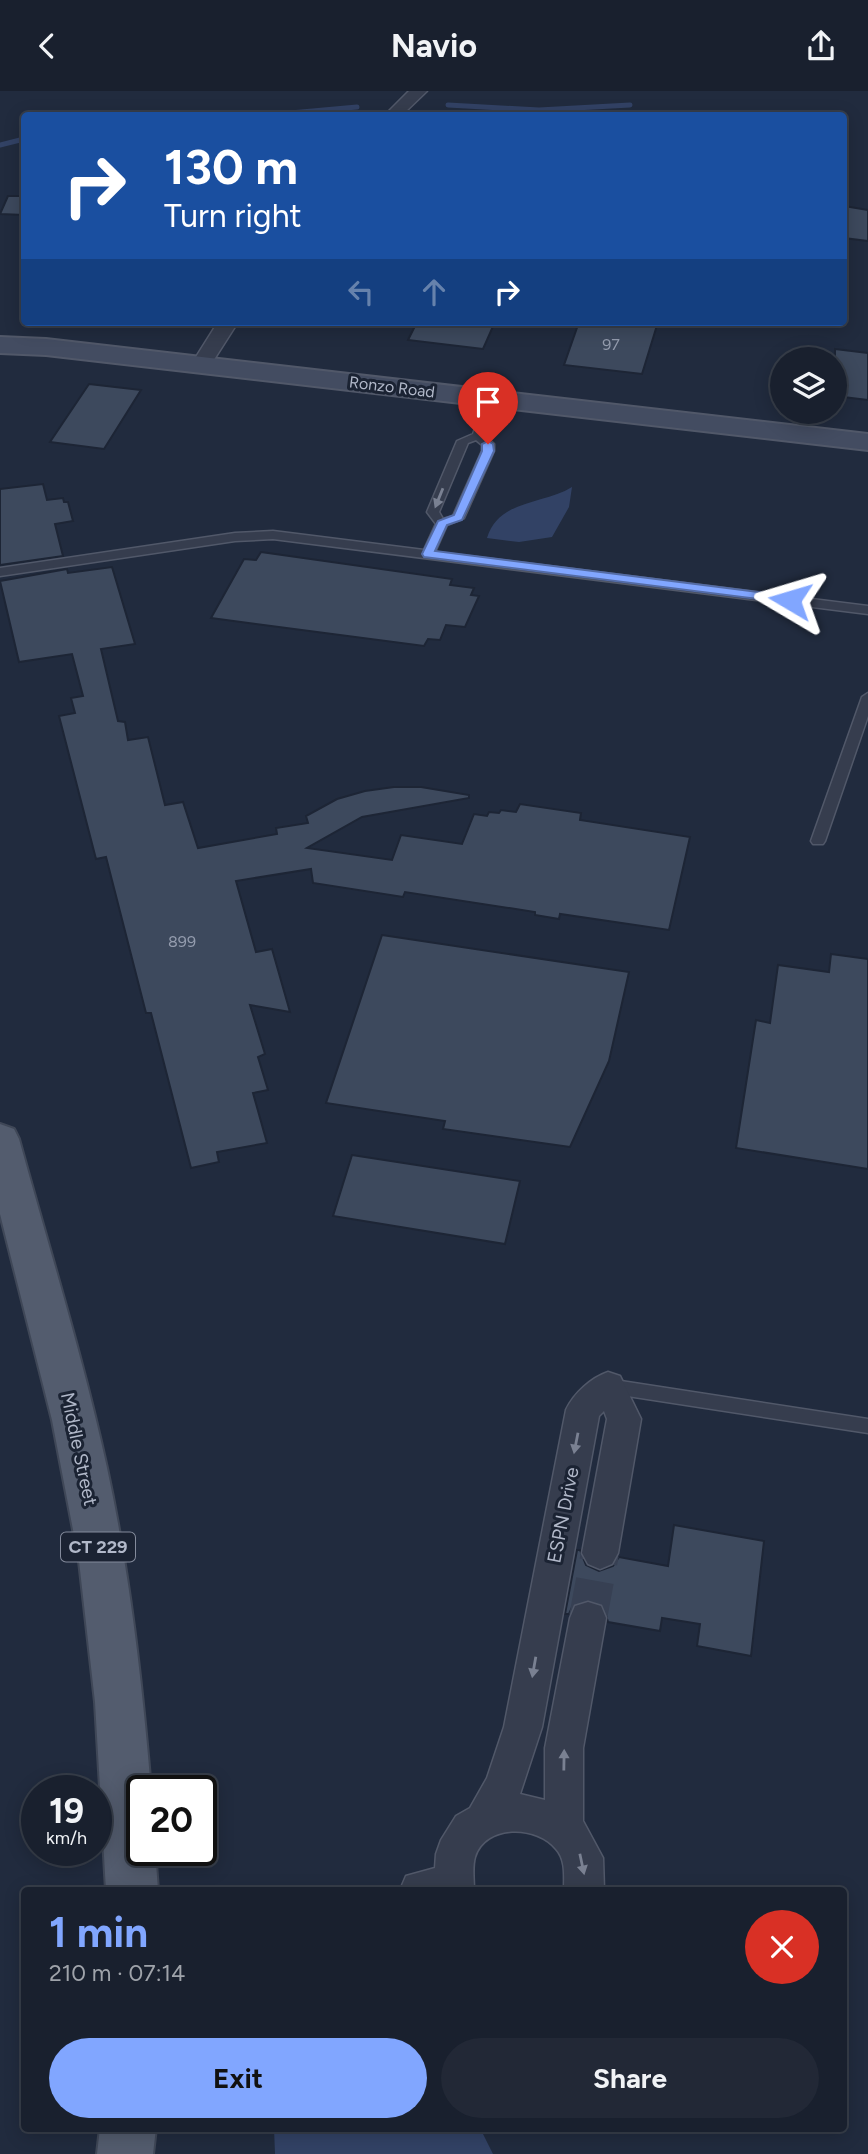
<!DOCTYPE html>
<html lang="en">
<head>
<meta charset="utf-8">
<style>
	body { margin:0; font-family:Figtree,sans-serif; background:#222836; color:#f1f3f6; height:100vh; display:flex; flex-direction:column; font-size:26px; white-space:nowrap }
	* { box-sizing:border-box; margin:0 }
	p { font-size:23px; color:#9fa3aa }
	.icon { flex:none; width:38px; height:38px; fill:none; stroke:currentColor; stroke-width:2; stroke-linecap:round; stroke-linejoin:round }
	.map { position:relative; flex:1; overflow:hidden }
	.panel { position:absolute; left:21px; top:1796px; width:826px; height:245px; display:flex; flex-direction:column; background:#19202e; border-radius:7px; box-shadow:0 4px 18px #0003,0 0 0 2px #373e4a }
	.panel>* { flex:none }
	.banner { position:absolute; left:21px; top:21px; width:826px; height:214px; border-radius:7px; box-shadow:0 4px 18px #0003,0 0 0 2px #373e4a; background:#1a4fa0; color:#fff; overflow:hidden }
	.tools { position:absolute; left:770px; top:256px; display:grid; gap:14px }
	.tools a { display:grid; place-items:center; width:77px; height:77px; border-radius:50%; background:#19202e; box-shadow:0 4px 18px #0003,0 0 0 2px #373e4a; font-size:35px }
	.speed { position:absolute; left:21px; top:1684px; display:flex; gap:14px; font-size:35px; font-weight:700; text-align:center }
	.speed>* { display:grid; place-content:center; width:91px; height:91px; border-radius:50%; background:#19202e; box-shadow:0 4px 18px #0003,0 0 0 2px #373e4a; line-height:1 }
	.speed small { font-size:18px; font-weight:400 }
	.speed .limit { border:4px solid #111; border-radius:10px; background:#fff; color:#111 }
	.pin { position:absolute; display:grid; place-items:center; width:60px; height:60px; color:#fff; margin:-72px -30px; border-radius:50% 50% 50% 0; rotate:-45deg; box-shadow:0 0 7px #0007 }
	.pin .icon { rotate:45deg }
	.me { position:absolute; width:77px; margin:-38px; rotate:277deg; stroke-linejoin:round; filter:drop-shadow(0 0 5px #0008) }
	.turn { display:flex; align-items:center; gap:24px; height:147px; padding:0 28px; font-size:32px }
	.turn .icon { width:91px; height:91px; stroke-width:2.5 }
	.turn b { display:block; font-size:49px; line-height:60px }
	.lanes { display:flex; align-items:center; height:66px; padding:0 28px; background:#0003; justify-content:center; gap:35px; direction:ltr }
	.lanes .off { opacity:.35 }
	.round { display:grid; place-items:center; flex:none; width:74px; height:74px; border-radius:37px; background:#222836 }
	.overview { display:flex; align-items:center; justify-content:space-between; height:119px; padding:0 28px }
	h1 { font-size:42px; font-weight:700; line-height:52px; color:#81a6ff }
	.action { display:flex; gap:14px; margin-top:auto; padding:14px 28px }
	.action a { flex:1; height:80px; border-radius:42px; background:#81a6ff; color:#111; font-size:28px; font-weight:700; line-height:80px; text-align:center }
	.action a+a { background:#222836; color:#f1f3f6 }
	header { display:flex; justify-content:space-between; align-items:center; height:91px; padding:0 28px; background:#19202e; font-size:32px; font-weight:700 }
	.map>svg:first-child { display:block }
	.water { fill:#324265 }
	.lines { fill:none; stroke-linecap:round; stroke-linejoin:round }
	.stream { stroke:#324265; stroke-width:5 }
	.building { fill:#3d495d; stroke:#1d2535; stroke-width:2 }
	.street-tunnel { stroke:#374053; stroke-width:38; stroke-dasharray:38 19; stroke-linecap:butt }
	.lane-casing { stroke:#515869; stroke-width:3 }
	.street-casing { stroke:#515869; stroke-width:3 }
	.secondary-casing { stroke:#515869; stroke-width:4 }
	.primary-casing { stroke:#3f4757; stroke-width:4 }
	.lane { fill:#363d4e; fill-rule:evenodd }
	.street { fill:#363d4e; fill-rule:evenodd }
	.secondary { fill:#434c61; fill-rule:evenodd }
	.primary { fill:#535c6e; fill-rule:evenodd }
	.oneway { fill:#7a8192 }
	.route { fill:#81a6ff; stroke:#546ca6; stroke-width:2 }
	.labels { text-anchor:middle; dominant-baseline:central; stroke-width:6; stroke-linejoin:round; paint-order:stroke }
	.number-label { font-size:16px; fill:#949cae }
	.far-street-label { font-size:16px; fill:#b1b8c9; stroke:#1b2333 }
	.shield { fill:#1b2333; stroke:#848b9c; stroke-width:2 }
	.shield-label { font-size:18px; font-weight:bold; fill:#b1b8c9 }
	.street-label { font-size:19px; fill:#b1b8c9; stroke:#1b2333 }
</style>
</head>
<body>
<header><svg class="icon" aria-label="back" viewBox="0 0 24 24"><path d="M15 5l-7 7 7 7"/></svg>Navio<svg class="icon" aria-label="share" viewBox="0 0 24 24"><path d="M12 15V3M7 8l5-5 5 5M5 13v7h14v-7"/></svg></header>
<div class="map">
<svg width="868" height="2063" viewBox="0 0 868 2063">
	<rect width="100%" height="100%" fill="#212b3e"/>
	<path class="water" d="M572,396L569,416L552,446L519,451L487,447C499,408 543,414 572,396Z
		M274,2037H480L493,2063H275Z"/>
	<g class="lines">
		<path class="stream" d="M448,14L539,19L630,14
			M268,24L357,16
			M0,54L24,48"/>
	</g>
	<path class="building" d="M8,105H24V124L0,123Z
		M844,115L868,119V150L844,147Z
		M417,231H495L483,258L408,249Z
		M579,231H658L642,283L564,274Z
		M835,258L868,262V309L835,305Z
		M89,293L141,299L104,358L50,351Z
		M43,393L47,409L63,407L64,411H68L73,430L55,433L63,465L0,474V398Z
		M261,461L452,488L450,494L474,497L471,504L479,505L465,536L446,534L440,549L428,548L424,555L211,527L244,468L256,469Z
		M112,476L135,553L101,558L118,630L125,631L128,649L148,646L165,714L183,711L198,757L277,743L276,737L308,732L306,725L337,708L365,700L394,696H421L469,704V707L362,726L307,757L392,769L401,744L462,753L474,723L487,725L489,721L499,722L501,719L516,721L520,713L581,722L580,729L690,746L669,839L560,823L559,828L535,824V821L405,801L403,806L313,792L311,778L236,790L256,861L272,858L290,921L250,914L265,963L258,966L268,999L253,1002L267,1052L217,1061L219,1071L191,1077L151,922H146L106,766L96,768L59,625L75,622L71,607L83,605L72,563L19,571L0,490L67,478L68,482Z
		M382,844L629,881L609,970L570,1056L443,1038L445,1030L326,1012Z
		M831,863L868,868V1078L736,1057L756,929L770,932L778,874L829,881Z
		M352,1064L520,1090L505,1153L333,1125Z
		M674,1434L764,1450L751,1565L697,1555L700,1533L662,1527L660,1540L608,1531L603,1514L589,1508L574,1512L569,1523H565L577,1459H580L586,1474L599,1480L613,1475L619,1466L668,1475Z"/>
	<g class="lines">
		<path class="street-tunnel" d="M588,1527L600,1462"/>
		<defs>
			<path id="lane" d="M491,305L496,308L484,344L494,353V360L464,427L447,434L435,461L868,515V523L273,448L235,450L0,485V477L235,442L273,440L424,459L436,433L427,421L457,350L473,343L486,308ZM476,349L482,354V360L453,425L443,428L439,421L468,352Z
				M868,602V625L825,750L823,753H813L811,750L862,606Z
				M608,1288L868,1328V1342L608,1302L602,1300L599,1295L602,1290Z"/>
			<path id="street" d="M409,0H427L402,24H385Z
				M218,231H238L208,278H194L191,274Z
				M608,1281L620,1285L641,1328L618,1462L612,1473L600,1478L588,1473L582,1462L607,1328L604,1320L599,1325L542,1636L520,1703L545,1709V1657L570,1527L575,1515L588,1511L601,1515L606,1527L583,1657V1730L603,1767L604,1799H564C564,1785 566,1769 556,1758C537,1734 485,1733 475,1766C472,1776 474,1789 474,1799H400L406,1785L435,1777L436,1763L441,1749L456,1725L470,1717L487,1687L504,1636L566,1319C574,1302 591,1287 608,1281Z"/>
			<path id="secondary" d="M0,246L46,248L868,343V359L46,264L0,262Z"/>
			<path id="primary" d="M0,1033L14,1038L19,1048C49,1158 83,1266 107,1377C130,1484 142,1591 151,1699H142V1759H155L158,1799H106L95,1611L79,1470L52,1329L0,1123Z
				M100,2037H156L153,2063H97Z"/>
		</defs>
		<use href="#lane" class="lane-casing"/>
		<use href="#street" class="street-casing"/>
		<use href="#secondary" class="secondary-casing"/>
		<use href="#primary" class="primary-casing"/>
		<use href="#lane" class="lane"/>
		<use href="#street" class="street"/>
		<use href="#secondary" class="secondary"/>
		<use href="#primary" class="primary"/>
	</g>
	<defs><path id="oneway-solid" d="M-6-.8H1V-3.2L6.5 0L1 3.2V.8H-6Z" transform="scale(1.75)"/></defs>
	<g class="oneway">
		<use href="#oneway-solid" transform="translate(439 407) rotate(112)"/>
		<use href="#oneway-solid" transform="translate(576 1352) rotate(101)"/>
		<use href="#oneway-solid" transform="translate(534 1576) rotate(100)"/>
		<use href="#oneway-solid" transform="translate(564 1669) rotate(-89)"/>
		<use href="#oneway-solid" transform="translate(582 1773) rotate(78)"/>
	</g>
	<path class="route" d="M488,350L493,353L494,360L462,429L447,434L435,460L790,505L796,509L790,512L424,466L422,463L438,430L454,424L482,360V353Z"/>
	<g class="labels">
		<g class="number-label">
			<text x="611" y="253">97</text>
			<text x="182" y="850">899</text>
		</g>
		<g class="far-street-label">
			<text transform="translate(392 296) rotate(7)">Ronzo Road</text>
		</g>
		<rect class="shield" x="61" y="1441.5" width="74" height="29" rx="5"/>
		<g class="shield-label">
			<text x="98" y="1456">CT 229</text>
		</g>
		<g class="street-label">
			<text transform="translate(79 1358) rotate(78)">Middle Street</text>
			<text transform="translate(563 1424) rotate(-79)">ESPN Drive</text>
		</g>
	</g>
</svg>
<div class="tools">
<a><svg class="icon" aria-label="layers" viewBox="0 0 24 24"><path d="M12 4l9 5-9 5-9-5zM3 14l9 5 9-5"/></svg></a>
</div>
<div class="speed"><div>19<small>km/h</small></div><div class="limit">20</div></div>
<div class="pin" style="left:488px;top:353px;background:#d93025"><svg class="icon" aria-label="arrive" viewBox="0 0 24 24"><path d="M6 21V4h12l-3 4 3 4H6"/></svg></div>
<svg class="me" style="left:790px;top:509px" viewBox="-20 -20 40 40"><path d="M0-17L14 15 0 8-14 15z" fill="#81a6ff" stroke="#fff" stroke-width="4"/></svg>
<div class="banner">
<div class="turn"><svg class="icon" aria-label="right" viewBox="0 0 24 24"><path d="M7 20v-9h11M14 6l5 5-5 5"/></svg><div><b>130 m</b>Turn right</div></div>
<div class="lanes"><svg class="icon off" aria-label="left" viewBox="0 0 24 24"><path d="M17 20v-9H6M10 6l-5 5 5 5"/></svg><svg class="icon off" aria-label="ahead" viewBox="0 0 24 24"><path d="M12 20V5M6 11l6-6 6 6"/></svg><svg class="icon" aria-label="right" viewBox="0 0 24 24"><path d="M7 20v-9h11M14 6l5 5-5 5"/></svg></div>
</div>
<section class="panel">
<div class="overview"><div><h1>1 min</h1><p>210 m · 07:14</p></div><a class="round" style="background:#d93025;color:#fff"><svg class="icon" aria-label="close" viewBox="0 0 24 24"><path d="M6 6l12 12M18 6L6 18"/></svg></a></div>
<div class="action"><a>Exit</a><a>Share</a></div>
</section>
</div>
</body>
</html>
